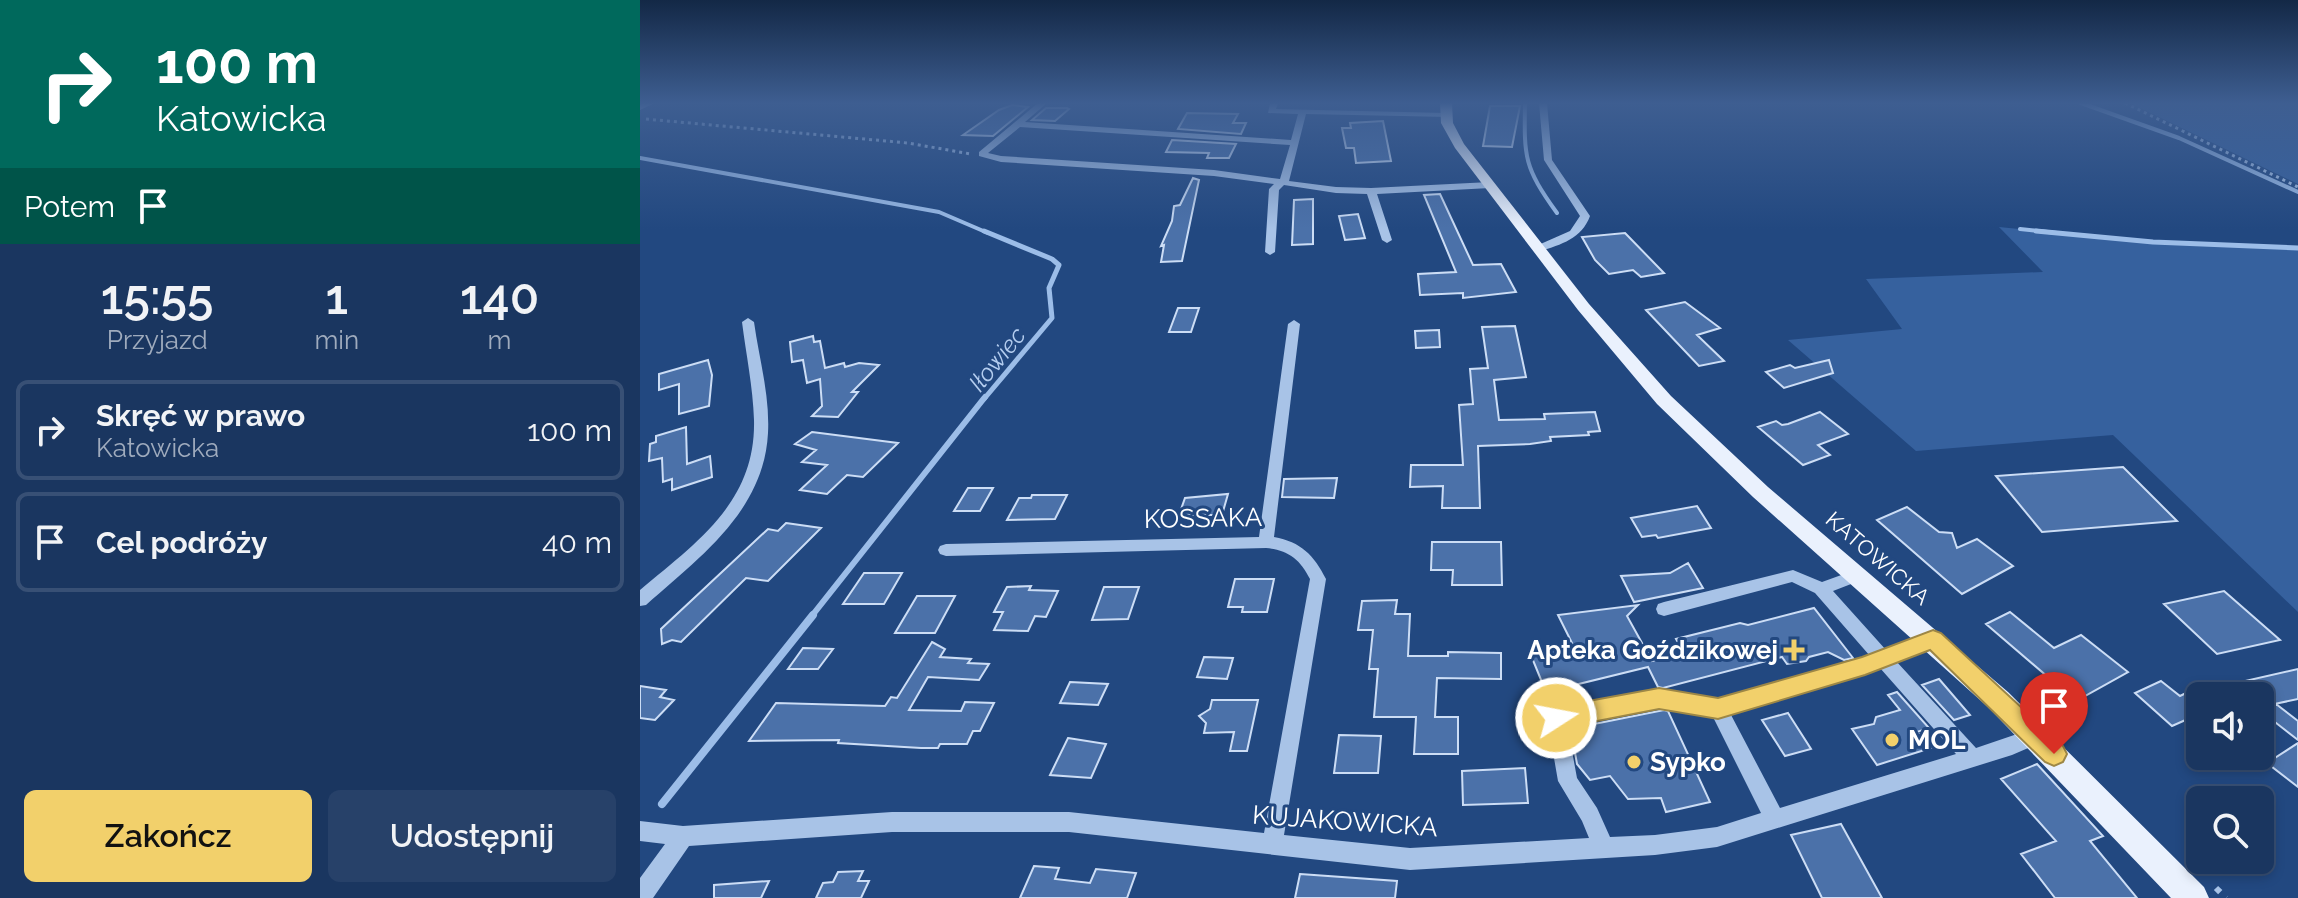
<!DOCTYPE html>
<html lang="pl">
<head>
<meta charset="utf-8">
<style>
	body { margin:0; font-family:Raleway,sans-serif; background:#274169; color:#f1f3f6; height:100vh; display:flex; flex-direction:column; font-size:30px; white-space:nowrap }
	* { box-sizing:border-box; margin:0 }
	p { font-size:26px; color:#9fabbd }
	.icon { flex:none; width:44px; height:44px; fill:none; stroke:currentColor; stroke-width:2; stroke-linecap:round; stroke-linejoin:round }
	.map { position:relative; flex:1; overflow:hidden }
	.drawer { display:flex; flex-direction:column; background:#1a3660; width:640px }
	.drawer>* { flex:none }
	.guide { background:#00695c; color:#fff; overflow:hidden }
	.controls { position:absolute; left:1546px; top:682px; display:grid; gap:16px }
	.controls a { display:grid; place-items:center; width:88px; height:88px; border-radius:12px; background:#1a3660; box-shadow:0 4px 12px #0003,0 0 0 2px #385075; font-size:40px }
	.pin { position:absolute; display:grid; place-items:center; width:68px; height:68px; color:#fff; margin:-82px -34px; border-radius:50% 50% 50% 0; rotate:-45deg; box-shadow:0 0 8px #0007 }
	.pin .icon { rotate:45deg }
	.me { position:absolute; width:88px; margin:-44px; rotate:79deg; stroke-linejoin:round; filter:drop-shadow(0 0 6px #0008) }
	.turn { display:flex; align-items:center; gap:28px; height:168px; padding:0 24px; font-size:36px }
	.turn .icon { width:104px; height:104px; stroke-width:2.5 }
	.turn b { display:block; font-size:56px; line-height:68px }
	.then { display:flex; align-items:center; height:76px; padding:0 24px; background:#0003; gap:16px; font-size:30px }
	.eta { display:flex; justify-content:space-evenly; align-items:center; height:136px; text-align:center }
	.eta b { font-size:48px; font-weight:600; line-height:56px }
	.button { display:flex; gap:16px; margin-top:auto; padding:16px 24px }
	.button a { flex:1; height:92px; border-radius:12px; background:#f2d06b; color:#111; font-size:32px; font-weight:600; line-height:92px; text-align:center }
	.button a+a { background:#274169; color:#f1f3f6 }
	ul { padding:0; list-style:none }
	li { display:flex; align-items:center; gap:24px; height:100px; margin:0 16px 12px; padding:0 8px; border:4px solid #385075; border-radius:12px }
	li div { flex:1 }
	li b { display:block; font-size:30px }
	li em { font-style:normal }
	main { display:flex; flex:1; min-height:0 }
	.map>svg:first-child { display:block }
	.green { fill:#36619e }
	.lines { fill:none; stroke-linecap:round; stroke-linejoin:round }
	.stream-far3 { stroke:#9cbde8; stroke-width:4 }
	.stream-far2 { stroke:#9cbde8; stroke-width:5 }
	.stream-far1 { stroke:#9cbde8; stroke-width:6 }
	.stream { stroke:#9cbde8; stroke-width:8 }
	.building { fill:#4b71a9; stroke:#ccddf5; stroke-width:2 }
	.path-far1 { stroke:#a8c3e7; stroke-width:3; stroke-dasharray:3 4; stroke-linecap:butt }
	.path { stroke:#a8c3e7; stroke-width:6; stroke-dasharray:6 8; stroke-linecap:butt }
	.minor { fill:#a8c3e7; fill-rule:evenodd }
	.major { fill:#eaf1fd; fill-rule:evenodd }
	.route { fill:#f2d06b; stroke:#9d8746; stroke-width:2 }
	.poi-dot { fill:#f2d06b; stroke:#224880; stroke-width:3 }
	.labels { text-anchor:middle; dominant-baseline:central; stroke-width:6; stroke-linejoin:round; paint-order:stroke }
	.street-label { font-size:22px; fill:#fff; stroke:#224880 }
	.water-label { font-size:24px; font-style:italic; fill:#b4cdef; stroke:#224880 }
	.near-street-label { font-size:26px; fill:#fff; stroke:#224880 }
	.near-poi-label { font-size:26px; font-weight:bold; fill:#fff; stroke:#224880; text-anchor:start }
</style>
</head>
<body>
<main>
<section class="drawer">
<div class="guide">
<div class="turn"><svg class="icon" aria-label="right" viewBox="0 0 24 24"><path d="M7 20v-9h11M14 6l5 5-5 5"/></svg><div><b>100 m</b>Katowicka</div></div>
<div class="then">Potem<svg class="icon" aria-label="arrive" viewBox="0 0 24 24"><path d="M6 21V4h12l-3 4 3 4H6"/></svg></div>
</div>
<div class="eta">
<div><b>15:55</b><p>Przyjazd</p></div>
<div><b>1</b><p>min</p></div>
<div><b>140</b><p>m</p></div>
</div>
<ul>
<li><svg class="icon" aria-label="right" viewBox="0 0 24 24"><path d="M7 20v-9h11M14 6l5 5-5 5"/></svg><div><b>Skręć w prawo</b><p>Katowicka</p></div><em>100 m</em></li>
<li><svg class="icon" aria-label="arrive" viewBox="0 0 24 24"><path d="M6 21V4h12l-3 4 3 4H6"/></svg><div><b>Cel podróży</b></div><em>40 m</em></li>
</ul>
<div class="button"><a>Zakończ</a><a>Udostępnij</a></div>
</section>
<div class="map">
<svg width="1658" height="898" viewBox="0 0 1658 898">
	<rect width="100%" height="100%" fill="#224880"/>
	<path class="green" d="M1447,103H1658V184L1492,104Z
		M1359,227L1513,242L1658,248V612L1473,435L1276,451L1148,340L1262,329L1226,279L1403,272Z"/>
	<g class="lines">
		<path class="stream-far3" d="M885,103C884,158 884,167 917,213
			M1441,103L1539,138L1658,192
			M0,158L299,212L348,233
			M1380,229L1417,233"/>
		<path class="stream-far2" d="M1396,231L1513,242L1658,248
			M344,399L412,318L409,288L419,265L412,259L344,231"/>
		<path class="stream-far1" d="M171,617L345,397"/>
		<path class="stream" d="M22,804L173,615"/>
	</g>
	<path class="building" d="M372,105L388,107L353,136L323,135L359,110Z
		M850,106H880L872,147L843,146Z
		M406,108H427L429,109L415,121L392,120Z
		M547,113L598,114L593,123H606L601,134L538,129Z
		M743,121L751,161L716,163L714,148H706L702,128H711L710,123Z
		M532,140L596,144L589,158H567L569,153L526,152Z
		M553,178L559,180L542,261L521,262L524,245L521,246L532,221L534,206L540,205Z
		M800,194L833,265L861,264L876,292L823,298V293L780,295L778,274L816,272L784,195Z
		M673,199V244L652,245L654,200Z
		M718,214L725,238L705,240L699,216Z
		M985,233L1021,270L1024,273L1001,277L993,270L969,274L955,260L942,237Z
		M1045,302L1080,328L1057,335L1084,361L1059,366L1006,310Z
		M538,308H559L551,332H529Z
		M875,326L886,377L854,380L859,420L905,419L904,414L955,412L960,431L948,432L949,435L910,437L911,441L890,444L838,446L840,508H802L803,486L770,487L771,465H823L819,405L833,404L830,369L848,368L842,327Z
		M799,330L800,347L776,348L775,331Z
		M173,336L174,342L180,341L185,368L204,363L205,367L219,363L239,365L212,392H218L198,417L172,416L182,406L180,379L167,383L163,360L152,362L150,342Z
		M68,360L72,375L69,406L39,414V384L19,390V374Z
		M1189,360L1193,373L1144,388L1126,372L1150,365L1155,368Z
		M1180,412L1208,434L1178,445L1190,455L1163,465L1118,427L1136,421L1142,425L1148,424Z
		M46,427L47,464L70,456L72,477L32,490V479L23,482L22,458L9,461L10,444L16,442V436Z
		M172,432L258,443L223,477L207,475L187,494L160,490L187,465L162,462L176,450L155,444Z
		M1483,467L1537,521L1402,532L1356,476Z
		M697,478L694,498L642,497L644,479Z
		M328,488H353L340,511H314Z
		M588,494L582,515H539L545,498Z
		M392,495H427L415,519L367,520L379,498H391Z
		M1057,506L1071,528L1018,538L1016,535L1002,537L991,518Z
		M1267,507L1299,532L1312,533L1317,548L1337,539L1373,566L1322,594L1237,520Z
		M146,523L181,528L128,581L106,578L41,642L32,640L22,644L21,629L128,529L138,531Z
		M792,542H861L862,585H812L813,570H791Z
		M1048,563L1063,588L994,602L981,576L1030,573Z
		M224,573H262L244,604H203Z
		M595,579H634L627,612H602L603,607H588Z
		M391,586L389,590L418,591L406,617L395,616L388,631L354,630L363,612H354L367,587Z
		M464,587H499L488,619L452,620Z
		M1584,591L1640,640L1577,654L1524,604Z
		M277,596H315L295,633H255Z
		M757,600L755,614H770L768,656H808V652L861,653V679L797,678L795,717H818V754H774L776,717H734L738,669H729L733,630H718L722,601Z
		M998,605L987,616L1012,661L1044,653L1036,639L1100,623L1108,625L1174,608L1213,658L1204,660L1188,652L1169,657L1166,661L1147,664L1142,657L1023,688L1018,687L1008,667L906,692L890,653L932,643L918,615Z
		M1370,612L1414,648L1441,635L1488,672L1436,701L1346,624Z
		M292,642L305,649L300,657L331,659L328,663L349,664L339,680L288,677L269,710L321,711L325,702L354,703L340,731H333L327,744H300L298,748H281L198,743L199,740L109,741L136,703L245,706L251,697L257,698Z
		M163,648L193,649L178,669H148Z
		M564,657L593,658L587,679L557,677Z
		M1658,669V699L1630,705L1605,681Z
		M1299,679L1330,715L1314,720L1282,685Z
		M1521,681L1540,696L1548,692L1560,702V727L1550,718L1532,726L1495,693Z
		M430,682L468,684L458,705L420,703Z
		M0,686L26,690L20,697L34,700L15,720L0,718Z
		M1257,692L1289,728L1277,732L1291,748L1237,765L1212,729L1234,724L1236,717L1260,710L1248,695Z
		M572,700H618L607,751H590L594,732L564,733L566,723L559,716L570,709Z
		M1636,704L1658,721V740L1622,712Z
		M1024,710L1028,711L1070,802L1026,812L1021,798L988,799L970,776L950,780L937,764L934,747L940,746L934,728Z
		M1148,713L1171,749L1145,756L1122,720Z
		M699,735L741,736L738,773H694Z
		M428,738L466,744L451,778L410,775Z
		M1658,743V787L1627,763Z
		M1397,764L1463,836L1450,841L1497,898H1415L1381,854L1416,841L1361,779Z
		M885,768L888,803L823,805L822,771Z
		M1201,824L1242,898H1182L1151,835Z
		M394,866L419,868L415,879L450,883L456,869L496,873L487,898H380Z
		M223,871L218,881H229L221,898H176L183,883L193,882L198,872Z
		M660,874L757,881L755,898H655Z
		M129,881L121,898H74V885Z"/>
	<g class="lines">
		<path class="path-far1" d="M1485,103L1658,187
			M6,119L268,143L331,154"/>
		<path class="path" d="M1576,888L1586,898"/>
		<path class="minor" d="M4,103H15L0,110V105Z
			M398,103H407L385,122L651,140L658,114L628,113L630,103H638L636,109L807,113L811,115L810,117L666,114L649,181L696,187L731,188L850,182L855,185L850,188L737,194L752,240L747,243L742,240L727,194L696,193L644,185L639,190L635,252L630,255L625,252L629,189L634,184L574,176L361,162L339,156V152ZM380,127L650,145L640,179L574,170L361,156L348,153Z
			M899,103H907L912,160L950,216C942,238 921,245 900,251L895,248L896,246L930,231L940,216L904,160Z
			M108,318L114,322C119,358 130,396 128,433C124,511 60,557 6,605L0,606V590C57,542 116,502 114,420C113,387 106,354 102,322Z
			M654,320L660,324L634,537C661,542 674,555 686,579L644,835L770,848L949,838L942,821L918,781L907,718L909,712L1019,690L1078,700L1230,656L1175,593L1152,582L1024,616L1018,614L1016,609L1018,604L1024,602L1153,570L1182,582L1218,569L1224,571L1226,575L1224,579L1193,591L1246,650L1293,632L1299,634L1302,639L1299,644L1256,661L1336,748L1395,728L1402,730L1405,736L1402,742L1372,755L1077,847L1015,855L770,870L429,832H252L49,846L13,898H0V878L25,844L0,841V821L43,826L252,812H429L624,833L670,579C660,559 648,550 626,548L306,556L300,554L298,550L300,546L306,544L619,537L648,324ZM1240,668L1316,754L1140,808L1090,713ZM1019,706L1072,715L1121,813L1077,827L1015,835L970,837L957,808L937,778L927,724Z"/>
		<path class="major" d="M800,103H812L813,123L824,144L949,304L1031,396L1128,487L1368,692L1564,887L1569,898H1531L1349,708L1113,497L1017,404L938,310L815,148L801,123Z"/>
	</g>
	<linearGradient id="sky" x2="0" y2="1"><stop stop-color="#132846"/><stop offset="0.45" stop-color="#3e5e91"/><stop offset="1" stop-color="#3e5e91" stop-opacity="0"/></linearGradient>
	<rect width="1658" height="229" fill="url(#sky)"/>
	<path class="route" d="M1293,630L1301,633L1423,746L1427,754L1423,762L1414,766L1405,762L1290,650L1225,675L1078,719L1019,709L916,729L907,726L904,718L907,710L916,707L1019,688L1078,698L1222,657Z"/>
	<g class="poi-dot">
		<path d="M1150 638h8v8h8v8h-8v8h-8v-8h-8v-8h8z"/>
		<circle cx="1252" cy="740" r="8"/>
		<circle cx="994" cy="762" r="8"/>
	</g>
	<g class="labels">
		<g class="street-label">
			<text transform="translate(1238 558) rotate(41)">KATOWICKA</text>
		</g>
		<g class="water-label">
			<text transform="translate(357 359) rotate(-51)">Iłowiec</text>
		</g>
		<g class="near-street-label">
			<text transform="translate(563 518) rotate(-1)">KOSSAKA</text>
			<text transform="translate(705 821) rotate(4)">KUJAKOWICKA</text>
		</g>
		<g class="near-poi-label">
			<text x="1138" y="650" text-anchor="end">Apteka Goździkowej</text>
			<text x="1268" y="740">MOL</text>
			<text x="1010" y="762">Sypko</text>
		</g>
	</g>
</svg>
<div class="controls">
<a><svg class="icon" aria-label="sound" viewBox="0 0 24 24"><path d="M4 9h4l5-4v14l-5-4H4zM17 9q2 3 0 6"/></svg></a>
<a><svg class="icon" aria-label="search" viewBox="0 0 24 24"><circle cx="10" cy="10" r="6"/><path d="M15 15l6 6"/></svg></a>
</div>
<div class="pin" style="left:1414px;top:754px;background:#d93025"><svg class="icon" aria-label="arrive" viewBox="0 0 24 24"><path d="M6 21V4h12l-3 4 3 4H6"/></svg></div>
<svg class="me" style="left:916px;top:718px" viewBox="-20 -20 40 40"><circle r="17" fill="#f2d06b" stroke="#fff" stroke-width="3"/><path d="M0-11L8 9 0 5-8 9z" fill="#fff"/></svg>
</div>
</main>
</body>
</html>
